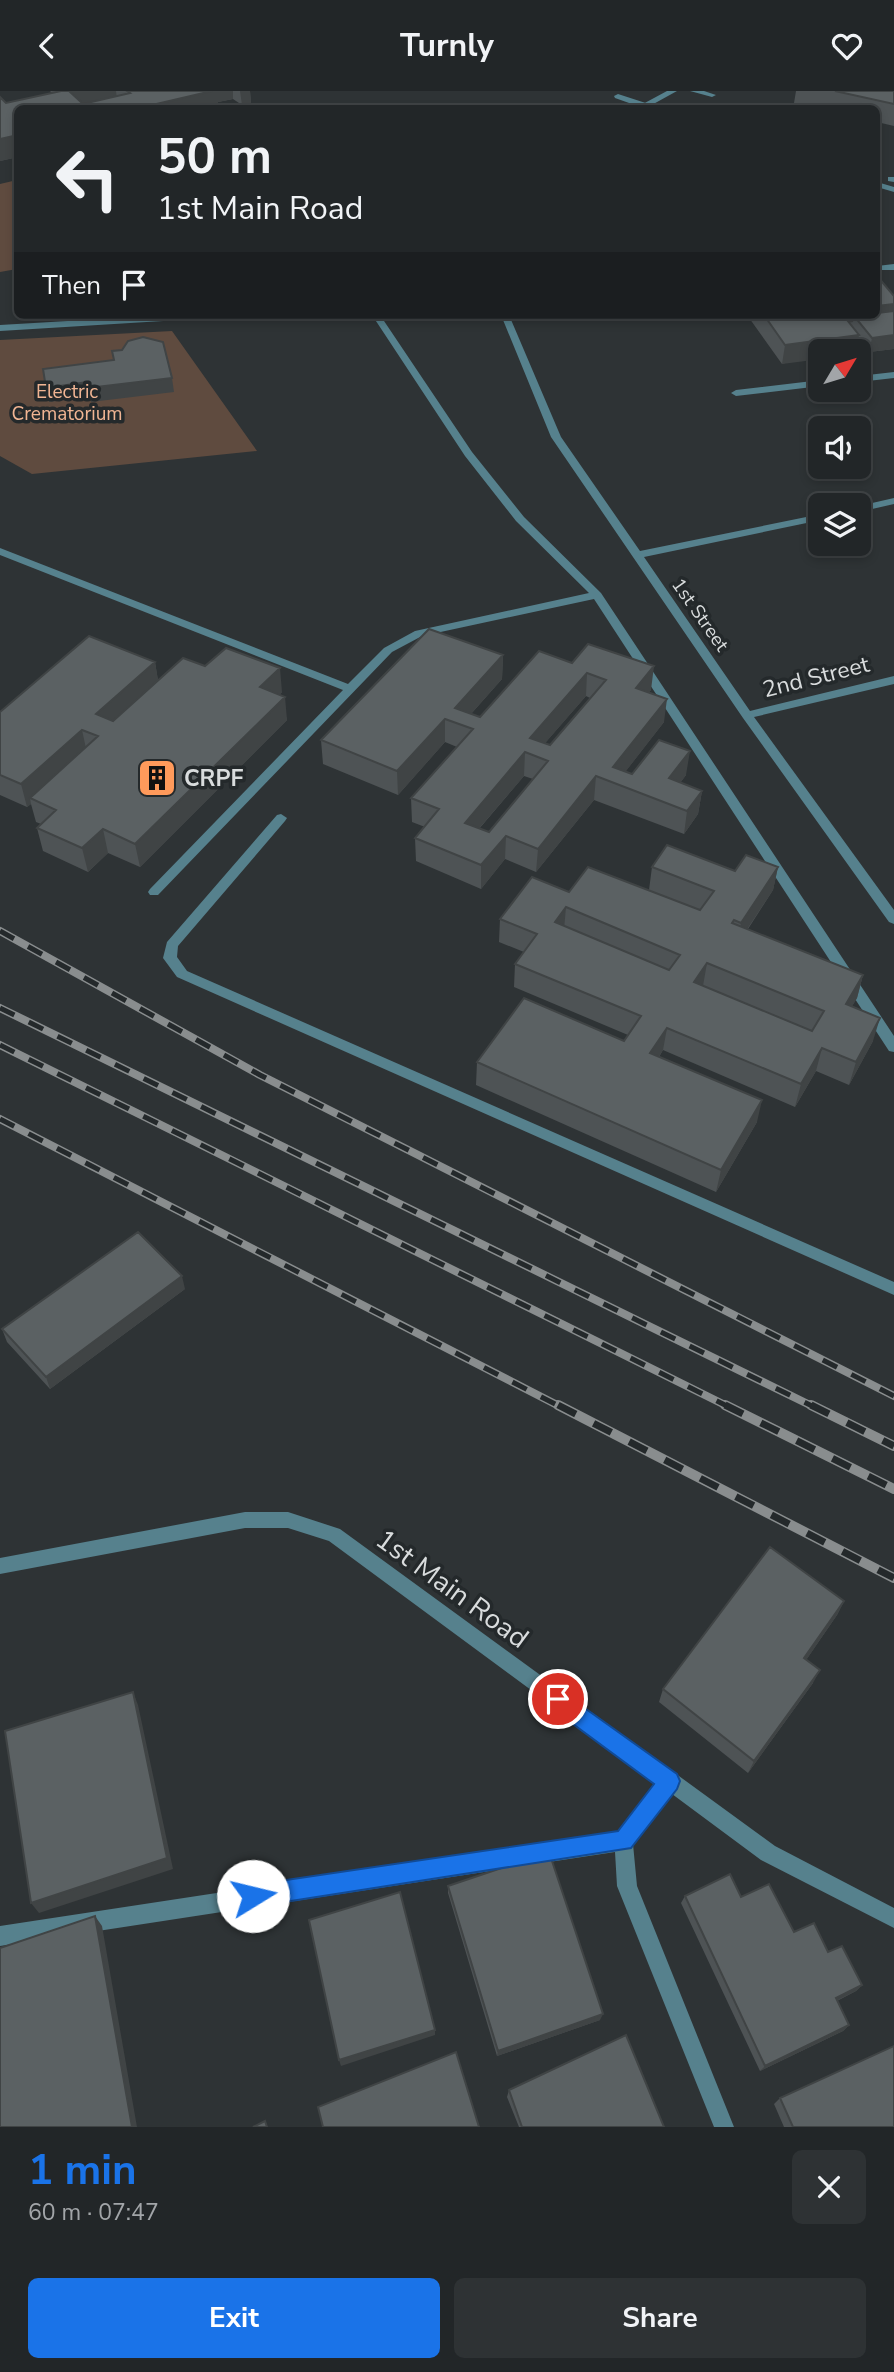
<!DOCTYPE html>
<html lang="en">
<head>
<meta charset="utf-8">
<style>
	body { margin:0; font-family:"Nunito Sans",sans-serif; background:#2e3234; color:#f1f3f6; height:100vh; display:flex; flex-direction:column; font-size:26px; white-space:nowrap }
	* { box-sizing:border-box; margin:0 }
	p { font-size:23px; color:#a2a5a8 }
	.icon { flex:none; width:38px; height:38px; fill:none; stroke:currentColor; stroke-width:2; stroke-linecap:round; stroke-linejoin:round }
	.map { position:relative; height:2036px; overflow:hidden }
	.sheet { display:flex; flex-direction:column; background:#222628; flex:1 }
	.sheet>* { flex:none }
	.top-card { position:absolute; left:14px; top:14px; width:866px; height:214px; border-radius:10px; box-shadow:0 4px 10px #0003,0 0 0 2px #3f4345; background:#222628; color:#f1f3f6; overflow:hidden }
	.needle { width:46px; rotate:52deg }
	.fabs { position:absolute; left:808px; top:248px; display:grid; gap:14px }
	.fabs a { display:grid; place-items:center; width:63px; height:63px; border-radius:10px; background:#222628; box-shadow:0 4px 10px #0003,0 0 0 2px #3f4345; font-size:35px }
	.pin { position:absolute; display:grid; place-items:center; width:60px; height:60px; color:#fff; margin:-30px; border:4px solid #fff; border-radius:50%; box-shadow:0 2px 7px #0007 }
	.me { position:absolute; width:77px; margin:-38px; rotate:81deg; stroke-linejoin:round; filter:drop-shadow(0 0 5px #0008) }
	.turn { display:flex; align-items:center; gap:24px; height:147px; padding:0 28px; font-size:32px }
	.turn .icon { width:91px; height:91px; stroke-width:2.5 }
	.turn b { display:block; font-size:49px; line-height:60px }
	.then { display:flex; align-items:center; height:66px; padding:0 28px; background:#0003; gap:14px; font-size:26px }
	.round { display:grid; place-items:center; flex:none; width:74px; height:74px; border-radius:10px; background:#2e3234 }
	.overview { display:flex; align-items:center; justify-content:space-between; height:119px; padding:0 28px }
	h1 { font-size:42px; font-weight:700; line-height:52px; color:#1a73e8 }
	.cta { display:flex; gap:14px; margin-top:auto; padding:14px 28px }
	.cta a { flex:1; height:80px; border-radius:10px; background:#1a73e8; color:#fff; font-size:28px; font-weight:700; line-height:80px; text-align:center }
	.cta a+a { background:#2e3234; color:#f1f3f6 }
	header { display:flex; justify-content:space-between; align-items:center; height:91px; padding:0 28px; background:#222628; font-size:32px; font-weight:700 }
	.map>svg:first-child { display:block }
	.green { fill:#5f4b3f }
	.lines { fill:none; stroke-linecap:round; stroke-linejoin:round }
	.service { fill:#56818d; fill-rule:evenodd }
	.minor { fill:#56818d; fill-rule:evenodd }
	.tertiary { fill:#56818d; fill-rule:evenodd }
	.rail-far1-casing { stroke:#898d8e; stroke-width:8 }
	.rail-casing { stroke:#898d8e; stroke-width:10 }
	.rail-far1 { stroke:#24292b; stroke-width:5; stroke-dasharray:16; stroke-linecap:butt }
	.rail { stroke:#24292b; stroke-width:7; stroke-dasharray:20; stroke-linecap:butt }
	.wall { fill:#4e5355; fill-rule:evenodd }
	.shaded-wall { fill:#404445 }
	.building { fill:#5b6163; stroke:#404445; stroke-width:2; fill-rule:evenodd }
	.route { fill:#1a73e8; stroke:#114b97; stroke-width:2 }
	.labels { text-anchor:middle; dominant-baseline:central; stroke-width:7; stroke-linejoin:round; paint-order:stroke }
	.far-park-label { font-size:19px; fill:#f1b593; stroke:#24292b }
	.far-street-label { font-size:19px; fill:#d9dcdd; stroke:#24292b }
	.street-label { font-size:23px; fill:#d9dcdd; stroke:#24292b }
	.poi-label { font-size:23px; font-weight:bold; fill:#d9dcdd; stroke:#24292b; text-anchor:start }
	.near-street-label { font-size:28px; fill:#d9dcdd; stroke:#24292b }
</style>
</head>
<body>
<header><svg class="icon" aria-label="back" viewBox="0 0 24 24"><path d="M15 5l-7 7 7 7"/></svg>Turnly<svg class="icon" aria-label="heart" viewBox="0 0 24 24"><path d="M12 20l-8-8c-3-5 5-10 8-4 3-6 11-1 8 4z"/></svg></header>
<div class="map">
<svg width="894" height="2036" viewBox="0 0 894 2036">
	<rect width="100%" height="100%" fill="#2e3335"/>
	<path class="green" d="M17,89V178L0,181V93Z
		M172,240L257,360L32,383L0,365V249Z"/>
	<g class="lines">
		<path class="service" d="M667,0H677L648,16L641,14Z
			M690,0H704L716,4L712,6Z
			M888,86H894V91L888,90Z
			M372,224H380L472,361L524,426L601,502L894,945V961L889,960L594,508L422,545L392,561L158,804H150L148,801L150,798L343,599L0,464V457L348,593L384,557L415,540L589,502L516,430L465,365Z
			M894,281V287L859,291V285Z
			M821,289V295L736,305L731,302L736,299Z
			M281,723L287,727L285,730L178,855L177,866L187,880L894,1191V1204L177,886L163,867L167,851L277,724Z"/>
		<path class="minor" d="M618,3L658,16V18H646L615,7L614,5Z
			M877,91L894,96V101L877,96Z
			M501,224H509L561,346L640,460L821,423V429L644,466L750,620L894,585V593L754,626L894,819V833L889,831L743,627L551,346Z
			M894,407V413L859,421V415Z
			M245,1421H288L340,1438L775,1755L894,1817V1837L761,1769L672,1703L633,1753L637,1795L734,2036H714L617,1795L615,1761L0,1855V1835L618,1741L657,1692L329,1450L288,1437H245L0,1483V1467Z"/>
		<path class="tertiary" d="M894,173V179H877V175Z
			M169,224H216L212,227L0,240V234Z"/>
		<defs>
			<path id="rail-far1" d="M0,840L260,984L894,1305
				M0,917L814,1316
				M0,954L729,1316
				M0,1028L561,1316"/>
			<path id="rail" d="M558,1314L894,1487
				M725,1314L894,1398
				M811,1314L894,1355"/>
		</defs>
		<use href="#rail-far1" class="rail-far1-casing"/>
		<use href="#rail" class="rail-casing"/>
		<use href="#rail-far1" class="rail-far1"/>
		<use href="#rail" class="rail"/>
	</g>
	<path class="wall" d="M50,0H250L251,12L242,14L233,8L218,11L18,18V66L0,70L6,12L52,2Z
		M796,0H894V35L877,31V18H817L794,12Z
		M894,205V258L869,261L859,248L856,261H821L782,273L747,224H877Z
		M539,560L651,599L649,601L664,631L625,681L632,683L686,684L680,692L702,700L698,723L684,743L594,709L536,781L505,768L481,798L416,770L415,747L425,736L412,731L411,707L457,656L445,651L398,704L323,673L321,649L503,564L502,588L471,623L480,626ZM586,605L590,607L550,654L545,652ZM524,685L533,688L489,741L479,738Z
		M155,571L158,590L205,575L282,601L280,603L287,629L140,776L108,762L88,781L43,760L37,737L41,733L36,731L31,713L27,716L0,704V621Z
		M652,776L735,780L778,776L773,799L748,838L863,884L857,907L852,915L873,950L849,994L816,980L795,1016L663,959L659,966L757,1031L716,1101L476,994L477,971L624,950L628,944L514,896L515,873L524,861L499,851L500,828L569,801L649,799Z
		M185,1198L50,1298L7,1251L2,1238Z
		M844,1510L837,1524L806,1569L813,1592L748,1682L659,1611L663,1598Z
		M448,1795L600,1929L497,1965L448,1802Z
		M685,1805L741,1806L794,1841L828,1861L862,1894L856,1900L837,1910L849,1934L843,1940L760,1980L681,1812Z
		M509,1999L664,2036H519L507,2006Z
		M780,2007L894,2036H784L774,2013Z"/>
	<path class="shaded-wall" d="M67,0H116L117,8L77,18Z
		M210,0H233V8L218,11L219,18H135Z
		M240,0H250L251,12L242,14Z
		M18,44V66L0,70V48Z
		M894,213V227L854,225L853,231L842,233L844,224H877V215Z
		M859,244L856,261H821V268L782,273L785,254Z
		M894,244V258L869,261L872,247Z
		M172,287L174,301L91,311L90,306L49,311L46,297L88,291Z
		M503,564L502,588L461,634L455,617Z
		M155,571L159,595L101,647L96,623Z
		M654,575L651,599L633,620L636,597Z
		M280,577L282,601L263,620L260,596Z
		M587,582L586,605L534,665L530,647Z
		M285,606L287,629L140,776L135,753Z
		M667,608L664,631L616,693L613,676Z
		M445,628V651L398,704L397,680Z
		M82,639L87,662L30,707L31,713L27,716L21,693Z
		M690,660L686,684L666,711L669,687Z
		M525,661L524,685L464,755L465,732Z
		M596,685L594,709L536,781L538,758Z
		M702,700L698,723L684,743L687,720Z
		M103,738L108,762L88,781L82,757Z
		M506,745L505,768L481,798V774Z
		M778,776L773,799L736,855L741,832Z
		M566,816L564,839L555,831Z
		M707,872L703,895L694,891Z
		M863,884L857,907L840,936L846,913Z
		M880,927L873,950L849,994L856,971Z
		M667,937L663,959L647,984L650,962Z
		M822,957L816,980L795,1016L801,993Z
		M762,1009L757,1031L716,1101L721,1079Z
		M182,1185L185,1198L50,1298L46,1286Z
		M844,1510L837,1524L798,1581L804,1567Z
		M820,1579L813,1592L748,1682L754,1670Z
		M133,1601L138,1614L173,1778L39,1822L31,1812Z
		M95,1825L102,1835L137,2036H132Z
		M862,1894L856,1900L830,1913L836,1907Z
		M603,1923L600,1929L497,1965L498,1960Z
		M849,1934L843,1940L760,1980L765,1975Z
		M435,1939V1944L341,1975L339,1969Z"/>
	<path class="building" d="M61,0H69L83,13L130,2L127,0H212L135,18H18V44L0,48V6L6,12Z
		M835,0H894V13Z
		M877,186H878L894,205V213L877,215Z
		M894,220V244L872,247L854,225L877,224V222Z
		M764,224H843L859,244L785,254Z
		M143,246L163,251L172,287L88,297V291L46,297L43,278L114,269L112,260L122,259L128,250Z
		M429,538L503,564L455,617L480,626L539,560L572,572L588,553L654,575L636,597L667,608L613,676L632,683L659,649L690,660L669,687L702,700L687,720L596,685L538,758L506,745L481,774L415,747L439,718L411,707L473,638L445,628L397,680L321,649ZM587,582L606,589L550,654L530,647ZM525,661L548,670L489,741L465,732Z
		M89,545L155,571L96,623L113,630L183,567L205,575L226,557L280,577L260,596L285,606L135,753L103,738L82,757L37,737L56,719L30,707L98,645L82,639L21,693L0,684V621Z
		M667,754L735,780L746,764L778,776L741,832L734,829L732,832L863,884L846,913L880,927L856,971L822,957L801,993L667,937L650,962L762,1009L721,1079L477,971L524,907L624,950L641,925L515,873L537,843L500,828L532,786L569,801L588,776L700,819L714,800L652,776ZM566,816L680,864L669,879L555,831ZM707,872L824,920L812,940L694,891Z
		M138,1141L182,1185L46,1286L2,1238Z
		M770,1456L844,1510L804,1567L820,1579L754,1670L663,1598Z
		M133,1601L167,1767L31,1812L5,1640Z
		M549,1761L603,1923L498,1960L448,1795Z
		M730,1783L741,1806L769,1793L794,1841L814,1832L828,1861L842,1855L862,1894L836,1907L849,1934L765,1975L685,1805Z
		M400,1801L435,1939L339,1969L309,1829Z
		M95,1825L132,2036H0V1857Z
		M626,1944L664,2036H522L509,1999Z
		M894,1955V2036H793L780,2007Z
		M456,1961L479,2036H323L318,2016Z
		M265,2030L267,2036H253Z"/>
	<path class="route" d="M558,1598L677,1683L680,1690L677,1698L631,1757L253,1816L246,1813L242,1805L246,1797L253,1794L618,1740L654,1693L550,1616L547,1608L550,1601Z"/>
	<defs>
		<symbol id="building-square" viewBox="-11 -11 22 22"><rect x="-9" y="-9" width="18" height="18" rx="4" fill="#ff9a5b" stroke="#24292b"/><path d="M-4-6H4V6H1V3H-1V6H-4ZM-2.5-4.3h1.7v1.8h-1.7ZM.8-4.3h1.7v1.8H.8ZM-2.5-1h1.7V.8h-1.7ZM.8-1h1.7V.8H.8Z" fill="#111"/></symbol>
	</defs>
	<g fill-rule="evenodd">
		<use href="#building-square" x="135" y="665" width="44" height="44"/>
	</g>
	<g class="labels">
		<g class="far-park-label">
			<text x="67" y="301">Electric<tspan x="67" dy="22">Crematorium</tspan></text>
		</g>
		<g class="far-street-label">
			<text transform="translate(700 524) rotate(55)">1st Street</text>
		</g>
		<g class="street-label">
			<text transform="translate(816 586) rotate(-14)">2nd Street</text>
		</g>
		<g class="poi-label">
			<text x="184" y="687">CRPF</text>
		</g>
		<g class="near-street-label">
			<text transform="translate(452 1498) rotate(36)">1st Main Road</text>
		</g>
	</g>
</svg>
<div class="fabs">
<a><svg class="needle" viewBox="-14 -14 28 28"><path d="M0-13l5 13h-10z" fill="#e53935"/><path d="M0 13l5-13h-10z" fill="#a2a5a8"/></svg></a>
<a><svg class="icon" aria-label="sound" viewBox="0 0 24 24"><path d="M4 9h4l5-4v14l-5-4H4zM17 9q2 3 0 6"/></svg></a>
<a><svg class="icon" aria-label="layers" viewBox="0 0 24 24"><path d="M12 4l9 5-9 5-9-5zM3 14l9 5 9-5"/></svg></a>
</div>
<div class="pin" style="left:558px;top:1608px;background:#d93025"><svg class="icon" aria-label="arrive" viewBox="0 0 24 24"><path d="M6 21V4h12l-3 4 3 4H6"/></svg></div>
<svg class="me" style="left:253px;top:1805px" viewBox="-20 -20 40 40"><circle r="19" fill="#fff"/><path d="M0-13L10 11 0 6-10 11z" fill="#1a73e8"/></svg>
<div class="top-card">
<div class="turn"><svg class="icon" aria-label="left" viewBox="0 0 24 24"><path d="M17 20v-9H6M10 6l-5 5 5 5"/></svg><div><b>50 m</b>1st Main Road</div></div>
<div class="then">Then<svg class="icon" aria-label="arrive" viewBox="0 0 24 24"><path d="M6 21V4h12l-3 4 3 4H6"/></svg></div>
</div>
</div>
<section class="sheet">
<div class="overview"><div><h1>1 min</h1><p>60 m · 07:47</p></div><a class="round"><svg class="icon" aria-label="close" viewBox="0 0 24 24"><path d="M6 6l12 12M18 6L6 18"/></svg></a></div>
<div class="cta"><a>Exit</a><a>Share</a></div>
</section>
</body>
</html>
